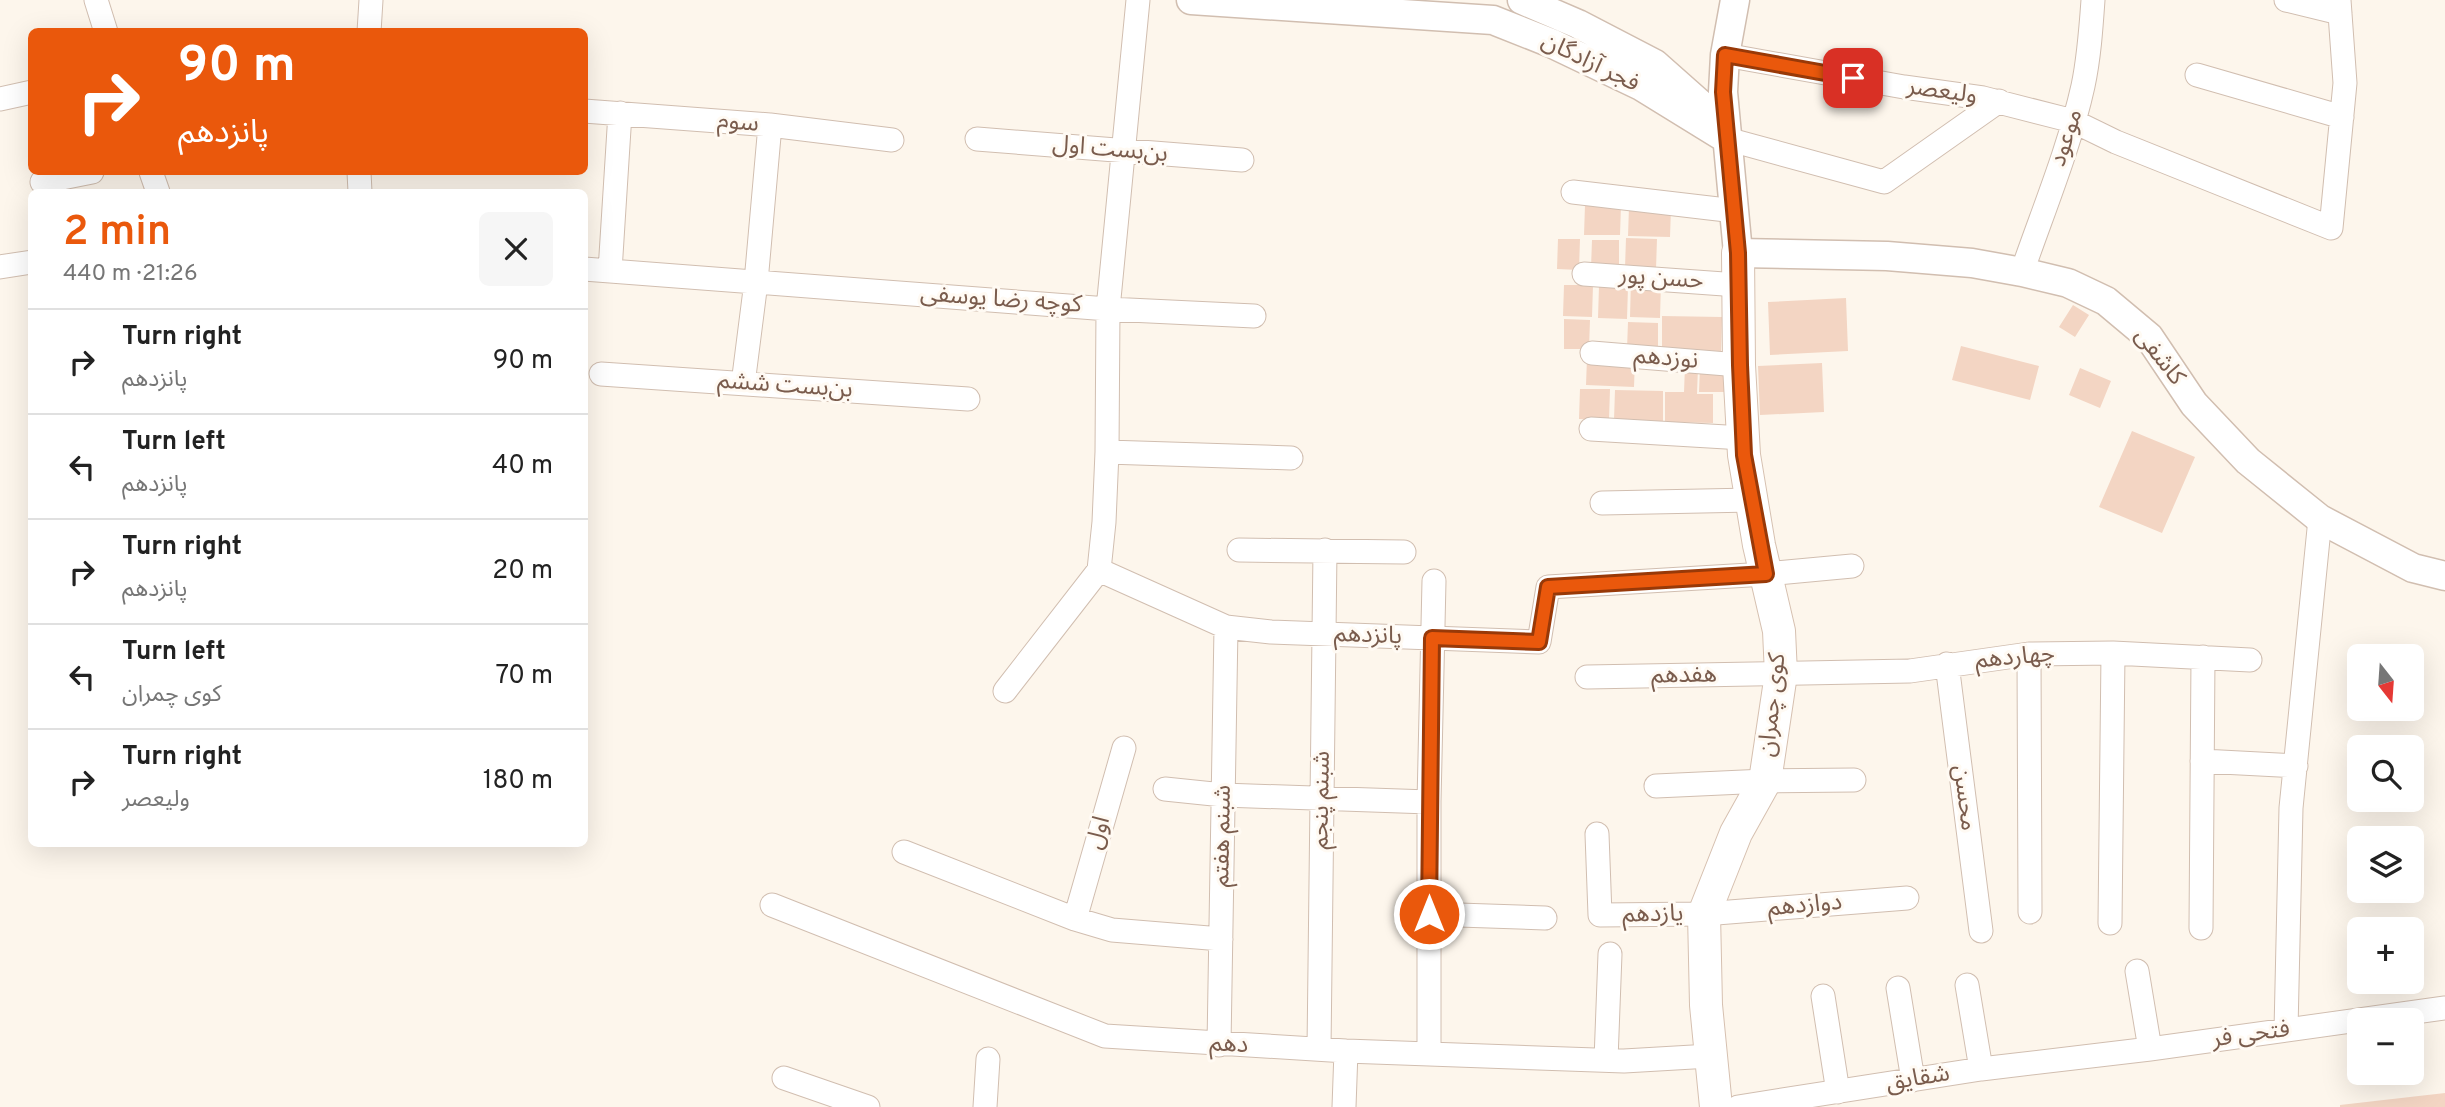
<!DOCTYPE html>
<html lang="en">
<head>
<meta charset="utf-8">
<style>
	body { margin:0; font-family:Overpass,"Noto Sans Arabic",sans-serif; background:#f6f6f6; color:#222; height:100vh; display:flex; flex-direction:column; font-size:26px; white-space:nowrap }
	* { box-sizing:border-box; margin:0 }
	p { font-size:23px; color:#767676 }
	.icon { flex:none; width:38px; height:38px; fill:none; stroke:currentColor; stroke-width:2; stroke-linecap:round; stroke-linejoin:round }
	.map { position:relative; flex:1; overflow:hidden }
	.panel { position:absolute; left:28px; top:189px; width:560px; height:658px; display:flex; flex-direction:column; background:#fff; border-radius:10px; box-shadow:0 7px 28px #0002 }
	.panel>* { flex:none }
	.hud { position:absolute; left:28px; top:28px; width:560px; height:147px; border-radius:10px; box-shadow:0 7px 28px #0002; background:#ea580c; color:#fff; overflow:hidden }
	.needle { width:46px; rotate:163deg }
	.buttons { position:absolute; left:2347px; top:644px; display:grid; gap:14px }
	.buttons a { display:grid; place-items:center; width:77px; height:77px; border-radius:10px; background:#fff; box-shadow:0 7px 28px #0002; font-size:35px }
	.pin { position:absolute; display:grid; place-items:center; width:60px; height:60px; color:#fff; margin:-30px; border-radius:14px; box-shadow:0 4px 10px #0006 }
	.me { position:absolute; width:77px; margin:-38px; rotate:0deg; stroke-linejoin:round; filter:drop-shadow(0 0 5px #0008) }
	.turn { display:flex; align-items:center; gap:24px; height:147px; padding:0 35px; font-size:32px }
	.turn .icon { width:91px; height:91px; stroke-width:2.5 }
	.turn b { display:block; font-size:49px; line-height:60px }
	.round { display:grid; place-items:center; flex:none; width:74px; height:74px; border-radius:10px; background:#f6f6f6 }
	.overview { display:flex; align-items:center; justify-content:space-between; height:119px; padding:0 35px }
	h1 { font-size:42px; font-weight:600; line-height:52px; color:#ea580c }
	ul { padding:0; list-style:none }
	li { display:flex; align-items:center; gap:21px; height:105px; padding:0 35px; border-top:2px solid #e0e0e0 }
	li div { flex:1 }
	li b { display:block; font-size:26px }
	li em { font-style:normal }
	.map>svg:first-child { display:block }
	.building { fill:#f3d5c3 }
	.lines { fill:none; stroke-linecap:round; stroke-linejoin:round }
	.minor-casing { stroke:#d1beb0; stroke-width:25 }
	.tertiary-casing { stroke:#d1beb0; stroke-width:31 }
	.secondary-casing { stroke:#d6c0b0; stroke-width:34 }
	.minor { stroke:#fff; stroke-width:23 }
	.tertiary { stroke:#fff; stroke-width:28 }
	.secondary { stroke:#fff; stroke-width:32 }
	.route-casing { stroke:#983908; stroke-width:18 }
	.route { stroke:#ea580c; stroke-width:12 }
	.labels { text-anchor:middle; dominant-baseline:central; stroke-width:6; stroke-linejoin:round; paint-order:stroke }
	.street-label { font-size:24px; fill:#7a5c4d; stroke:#fffaf3 }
</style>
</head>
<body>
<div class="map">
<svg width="2445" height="1107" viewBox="0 0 2445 1107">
	<rect width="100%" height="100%" fill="#fdf6ec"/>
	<path class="building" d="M1585,205H1621L1620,235H1584Z
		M1629,207L1671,208L1670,237L1628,236Z
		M1626,238L1657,239L1656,269L1625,268Z
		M1558,239H1580L1579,270L1557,269Z
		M1592,240H1619V269L1591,268Z
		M1631,280L1661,281L1660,318L1630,317Z
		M1564,285H1593L1592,317L1563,316Z
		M1599,286L1628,287L1627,319L1598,318Z
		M1846,298L1848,351L1770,355L1768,302Z
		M2073,305L2089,315L2075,337L2059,327Z
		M1662,316L1722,317L1721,351L1662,350Z
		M1564,319L1590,320L1589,349H1564Z
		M1628,322L1658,323V349H1627Z
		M1961,346L2039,366L2030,400L1952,380Z
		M1587,358L1635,359L1634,387L1586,385Z
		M1822,363L1824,412L1760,415L1758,366Z
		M1685,366L1698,367L1697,394H1713V423L1665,422V392H1684Z
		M1700,367L1725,368L1724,392H1699Z
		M2080,368L2111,381L2100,408L2069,395Z
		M1580,389H1610L1609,420L1579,419Z
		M1615,390L1663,391V422L1614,420Z
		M2132,431L2195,457L2162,533L2099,507Z
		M2445,1093V1107H2340V1105Z"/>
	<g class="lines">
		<defs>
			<path id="minor" d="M96,0L106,32
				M2286,0L2340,13
				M369,32L371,0
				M1725,55L1904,87L1983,98L2073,121L2116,142L2331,228L2345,83L2339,0
				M2197,75L2342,117
				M0,99L32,92
				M584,111L770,125L892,140
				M977,139L1242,160
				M1727,139L1884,182L1999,101
				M151,172L158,192
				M359,172L360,192
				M42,182L92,172
				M1573,192L1735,211
				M0,267L32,262
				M584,269L1108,309L1138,0
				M610,271L620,113
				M2022,272C2043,211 2069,149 2083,86C2089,58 2091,29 2093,0
				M1584,274L1738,285
				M1592,353L1739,365
				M601,374L968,399
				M743,384L756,282L770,125
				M1591,429L1743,438
				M1107,452L1291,458
				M1602,503L1752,500
				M1239,550L1404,552
				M1099,570L1226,627L1271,632L1539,642L1548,587L1766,574L1852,566
				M2029,654L2030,912
				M1947,664L1981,931
				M1587,677L1910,671L2029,654L2113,653L2250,660
				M1005,691L1099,570L1104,522L1107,452L1108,309L1254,316
				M2202,761L2296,766
				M1656,786L1765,781L1854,780
				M1165,789L1223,795L1429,802
				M1597,834L1600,915L1704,914L1907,898
				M904,852L1075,919L1112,930L1221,939
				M772,905L1105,1036L1346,1051L1624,1061L1710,1056
				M1429,914L1545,918
				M1075,919L1124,748
				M2110,923L2113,653
				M2201,928L2203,657
				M2137,971L2150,1049
				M1967,985L1981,1069
				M1898,988L1913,1080
				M1823,996L1838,1092
				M2286,1030L2291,808L2320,519
				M1219,1045L1226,627
				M1319,1049L1325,550
				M1429,1053V802L1434,581
				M1606,1060L1610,954
				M784,1078L868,1107
				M985,1107L988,1059
				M1344,1107L1346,1051
				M1738,1107L1981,1069L2150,1049L2445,1008"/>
			<path id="tertiary" d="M1191,0L1493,20L1551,43L1641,86L1727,139
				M1522,0L1578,24L1655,64L1699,103L1712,120
				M1735,0L1725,55L1723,92L1738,253L1887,256L1972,263L2022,272L2068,283L2106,301L2149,337L2194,404L2248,461L2320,519L2413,568L2445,576"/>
			<path id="secondary" d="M1716,1107L1706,1005L1704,914L1736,833L1765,781L1781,674L1779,631L1759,545L1744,455L1739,365L1738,253"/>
		</defs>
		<use href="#minor" class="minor-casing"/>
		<use href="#tertiary" class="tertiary-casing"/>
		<use href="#secondary" class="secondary-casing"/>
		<use href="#minor" class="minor"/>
		<use href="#tertiary" class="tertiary"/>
		<use href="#secondary" class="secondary"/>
	</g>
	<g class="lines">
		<defs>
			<path id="route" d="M1429,914L1432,638L1539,642L1548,587L1766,574L1744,455L1740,365L1738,253L1723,92L1725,55L1853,78"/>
		</defs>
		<use href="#route" class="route-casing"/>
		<use href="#route" class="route"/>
	</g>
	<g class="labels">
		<g class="street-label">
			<text transform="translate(1590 63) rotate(26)">فجر آزادگان</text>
			<text transform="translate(1942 92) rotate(8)">ولیعصر</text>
			<text transform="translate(738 123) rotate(5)">سوم</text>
			<text transform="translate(2067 138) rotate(-72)">موعود</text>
			<text transform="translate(1110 150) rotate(5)">بن‌بست اول</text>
			<text transform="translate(1661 279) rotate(4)">حسن پور</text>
			<text transform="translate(1001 300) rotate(4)">کوچه رضا یوسفی</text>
			<text transform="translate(2159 357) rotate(52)">کاشفی</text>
			<text transform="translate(1666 359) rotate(5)">نوزدهم</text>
			<text transform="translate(785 386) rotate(4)">بن‌بست ششم</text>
			<text transform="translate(1368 636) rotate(2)">پانزدهم</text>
			<text transform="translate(2015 658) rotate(-5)">چهاردهم</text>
			<text transform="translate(1684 676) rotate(-1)">هفدهم</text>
			<text transform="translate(1773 705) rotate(-84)">کوی چمران</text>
			<text transform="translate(1964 798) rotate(83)">محسن</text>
			<text transform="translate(1322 800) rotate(-89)">شبنم پنجم</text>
			<text transform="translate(1099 833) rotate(-74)">اول</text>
			<text transform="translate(1223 836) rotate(-89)">شبنم هفتم</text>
			<text transform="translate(1805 906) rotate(-5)">دوازدهم</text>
			<text transform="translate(1653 915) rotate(-1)">یازدهم</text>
			<text transform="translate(2251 1035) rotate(-8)">فتحی فر</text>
			<text transform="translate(1229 1045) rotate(3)">دهم</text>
			<text transform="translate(1918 1079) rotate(-9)">شقایق</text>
		</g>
	</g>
</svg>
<div class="buttons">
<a><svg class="needle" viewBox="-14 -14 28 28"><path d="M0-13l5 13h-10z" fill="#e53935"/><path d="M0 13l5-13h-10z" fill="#767676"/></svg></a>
<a><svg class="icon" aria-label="search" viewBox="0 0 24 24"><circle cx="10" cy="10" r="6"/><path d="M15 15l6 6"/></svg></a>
<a><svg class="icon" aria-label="layers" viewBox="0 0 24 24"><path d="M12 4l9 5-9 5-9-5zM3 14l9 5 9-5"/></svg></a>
<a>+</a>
<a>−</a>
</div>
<div class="pin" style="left:1853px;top:78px;background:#d93025"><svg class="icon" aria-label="arrive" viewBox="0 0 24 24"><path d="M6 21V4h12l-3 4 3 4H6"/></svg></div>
<svg class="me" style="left:1429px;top:914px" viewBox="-20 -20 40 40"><circle r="17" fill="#ea580c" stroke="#fff" stroke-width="3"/><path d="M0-11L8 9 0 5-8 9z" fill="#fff"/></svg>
<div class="hud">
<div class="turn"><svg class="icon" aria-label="right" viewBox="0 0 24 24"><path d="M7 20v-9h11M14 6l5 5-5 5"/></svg><div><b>90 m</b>پانزدهم</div></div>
</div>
<section class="panel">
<div class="overview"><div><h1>2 min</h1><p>440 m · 21:26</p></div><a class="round"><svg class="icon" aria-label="close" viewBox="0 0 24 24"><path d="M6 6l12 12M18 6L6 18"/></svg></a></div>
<ul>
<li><svg class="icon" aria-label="right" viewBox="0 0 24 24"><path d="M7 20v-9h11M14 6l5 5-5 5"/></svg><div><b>Turn right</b><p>پانزدهم</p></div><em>90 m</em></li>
<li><svg class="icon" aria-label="left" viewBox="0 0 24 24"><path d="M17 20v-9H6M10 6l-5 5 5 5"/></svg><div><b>Turn left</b><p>پانزدهم</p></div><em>40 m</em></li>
<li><svg class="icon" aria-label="right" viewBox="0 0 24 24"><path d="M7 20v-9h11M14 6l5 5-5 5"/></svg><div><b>Turn right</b><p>پانزدهم</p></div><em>20 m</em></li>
<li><svg class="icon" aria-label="left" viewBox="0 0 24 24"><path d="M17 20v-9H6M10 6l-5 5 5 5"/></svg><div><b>Turn left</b><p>کوی چمران</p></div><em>70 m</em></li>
<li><svg class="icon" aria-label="right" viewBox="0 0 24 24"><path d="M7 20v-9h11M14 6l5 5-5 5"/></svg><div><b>Turn right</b><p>ولیعصر</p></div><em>180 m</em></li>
</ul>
</section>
</div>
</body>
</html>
